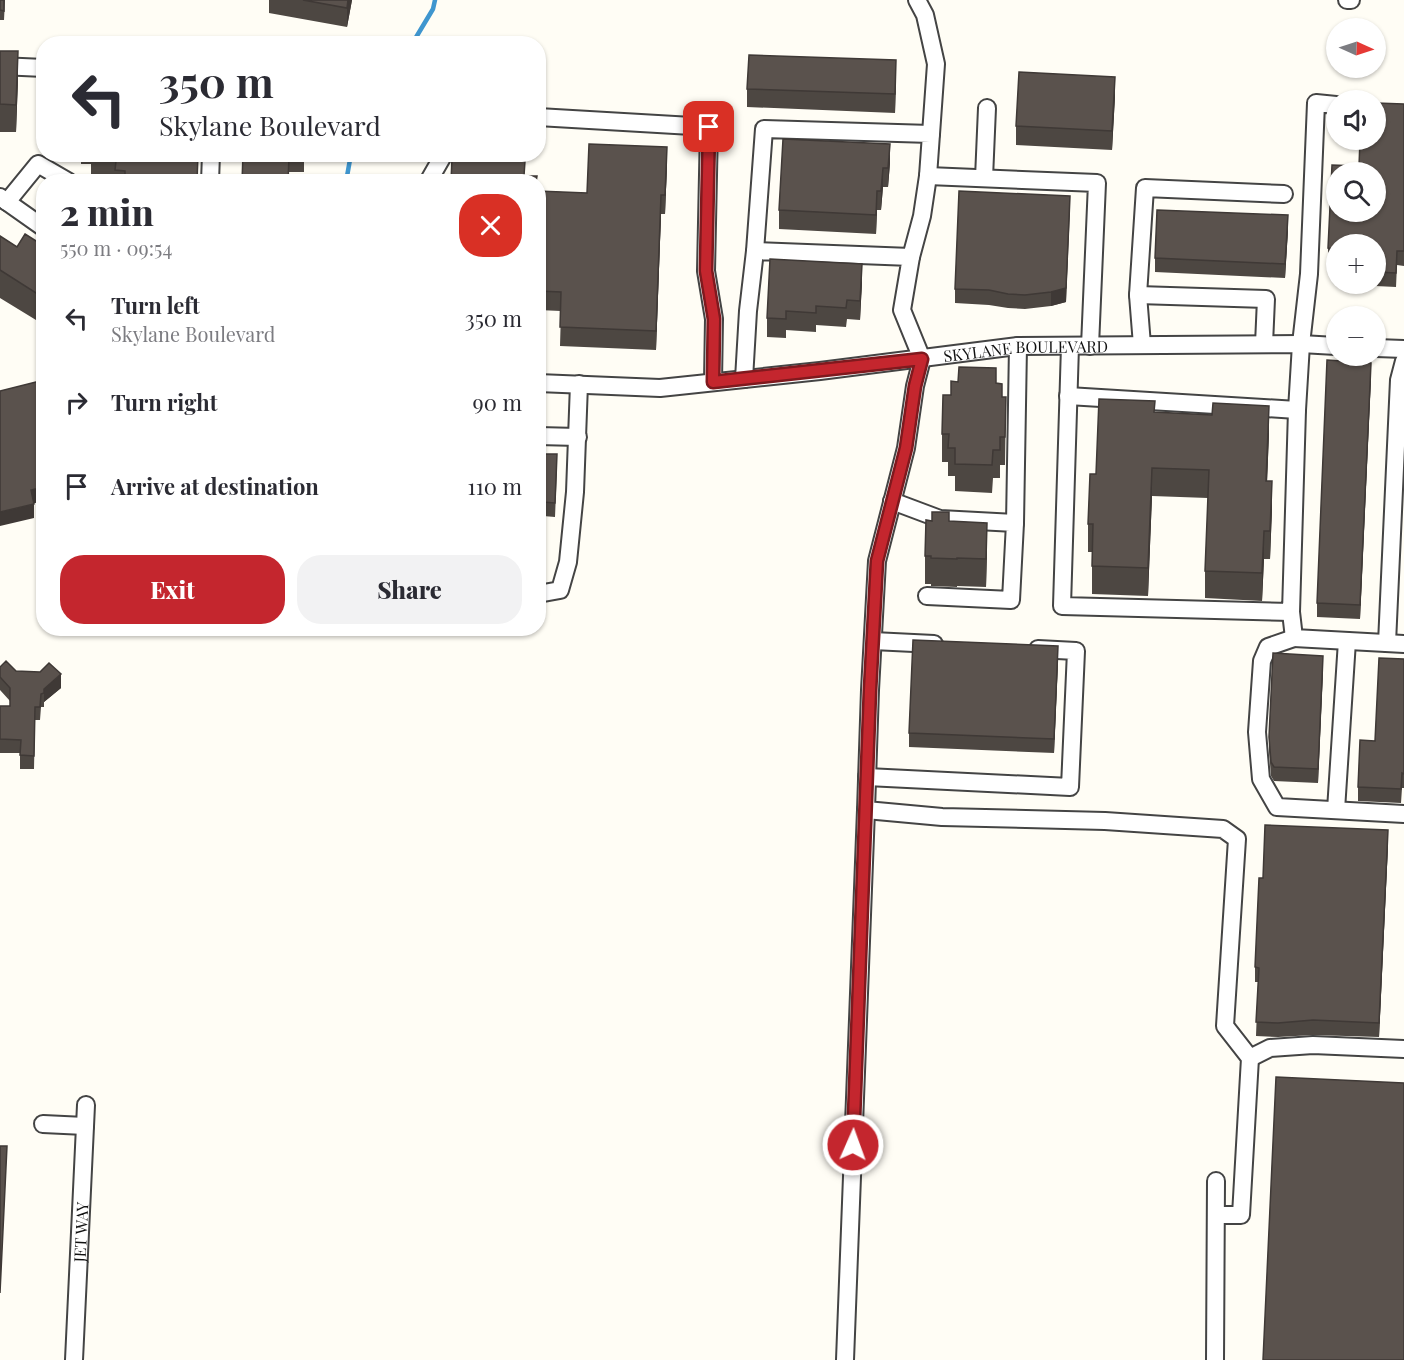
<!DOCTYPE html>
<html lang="en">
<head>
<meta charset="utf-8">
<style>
	body { margin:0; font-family:"Playfair Display",serif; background:#f2f2f3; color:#2b2b33; height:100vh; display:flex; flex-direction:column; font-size:22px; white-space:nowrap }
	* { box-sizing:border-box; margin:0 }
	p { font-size:20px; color:#7c7c81 }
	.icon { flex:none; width:33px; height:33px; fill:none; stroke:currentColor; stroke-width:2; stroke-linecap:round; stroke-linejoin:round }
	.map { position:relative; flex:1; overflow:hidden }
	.drawer { position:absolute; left:36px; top:174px; width:510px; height:462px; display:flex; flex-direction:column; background:#fff; border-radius:24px; box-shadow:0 2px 4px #0004 }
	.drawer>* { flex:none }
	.hud { position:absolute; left:36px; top:36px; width:510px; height:126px; border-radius:24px; box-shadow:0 2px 4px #0004; background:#fff; color:#2b2b33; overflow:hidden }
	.needle { width:39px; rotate:93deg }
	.controls { position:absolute; left:1326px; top:18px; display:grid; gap:12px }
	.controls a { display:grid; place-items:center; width:60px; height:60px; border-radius:50%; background:#fff; box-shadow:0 2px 4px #0004; font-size:30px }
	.pin { position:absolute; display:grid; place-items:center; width:51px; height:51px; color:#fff; margin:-26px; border-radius:12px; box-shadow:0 3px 9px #0006 }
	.me { position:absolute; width:66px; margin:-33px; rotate:2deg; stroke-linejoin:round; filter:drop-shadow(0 0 4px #0008) }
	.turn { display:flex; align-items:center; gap:21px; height:126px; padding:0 24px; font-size:27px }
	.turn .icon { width:78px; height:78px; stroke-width:2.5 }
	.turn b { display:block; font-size:42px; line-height:51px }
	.round { display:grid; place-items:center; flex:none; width:63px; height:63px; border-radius:24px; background:#f2f2f3 }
	.overview { display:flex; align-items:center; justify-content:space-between; height:102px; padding:0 24px }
	h1 { font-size:36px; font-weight:800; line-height:45px }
	.cta { display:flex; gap:12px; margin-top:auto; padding:12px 24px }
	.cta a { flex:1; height:69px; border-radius:24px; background:#c4262e; color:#fff; font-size:24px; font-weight:800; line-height:69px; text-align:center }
	.cta a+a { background:#f2f2f3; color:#2b2b33 }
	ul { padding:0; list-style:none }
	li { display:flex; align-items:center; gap:18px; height:84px; padding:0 24px }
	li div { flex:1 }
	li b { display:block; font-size:22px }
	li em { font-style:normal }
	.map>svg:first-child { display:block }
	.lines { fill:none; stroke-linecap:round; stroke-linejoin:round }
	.stream { stroke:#3f96cf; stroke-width:4.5 }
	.minor-casing { stroke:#444; stroke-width:20 }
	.minor { stroke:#fff; stroke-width:16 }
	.wall { fill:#4d4742 }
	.shaded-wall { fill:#3f3936 }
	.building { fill:#5a524d; stroke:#3f3936; stroke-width:1.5; fill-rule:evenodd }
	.route-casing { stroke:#7f191e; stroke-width:15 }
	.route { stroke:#c4262e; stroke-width:10 }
	.labels { text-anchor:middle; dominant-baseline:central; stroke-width:6; stroke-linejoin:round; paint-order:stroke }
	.street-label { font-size:16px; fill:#111; stroke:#fff }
</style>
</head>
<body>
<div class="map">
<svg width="1404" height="1360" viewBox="0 0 1404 1360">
	<rect width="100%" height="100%" fill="#fffdf5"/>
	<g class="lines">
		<path class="stream" d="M412,44L433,9L435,0
			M346,182L351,154"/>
		<defs>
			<g id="minor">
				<path d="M917,0L925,15L936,64L931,134"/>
				<path d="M1347,0H1351"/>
				<path d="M0,66L44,68"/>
				<path d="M538,117L709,127L706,271L714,319L713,382"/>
				<path d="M928,176L1097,183L1090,346"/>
				<path d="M984,178L987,108"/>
				<path d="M210,182L211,154"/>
				<path d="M428,182L444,154"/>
				<path d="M0,197L44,228"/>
				<path d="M7,202L38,164L69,182"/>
				<path d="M755,251L764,129L931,134L928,176L922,216L911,257"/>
				<path d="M1138,295L1266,299L1264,344"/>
				<path d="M1142,345L1138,295L1145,188L1284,194"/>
				<path d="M1070,346L1062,606L1291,612L1297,410L1301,344L1309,274L1316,103L1336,105"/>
				<path d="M1376,348L1404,349"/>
				<path d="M744,379L748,311L755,251L911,257L902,310L922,359L915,386L906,448L877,561L870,690L866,810L942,817L1105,821L1223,829L1237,839L1225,1026L1250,1058L1241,1215H1216"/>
				<path id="s1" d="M538,383L660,388L820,371L1018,346L1301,344L1336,346"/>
				<path d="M1068,396L1297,410"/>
				<path d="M538,436L578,437"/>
				<path d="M892,501L940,519L1015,523L1011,600L927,596"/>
				<path d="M1015,523L1018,346"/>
				<path d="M538,594L560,590L568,562L575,492L579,384"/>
				<path d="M1291,612L1294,638L1404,644"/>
				<path d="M1294,638L1268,647L1262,661L1257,732L1261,779L1277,807L1404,814"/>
				<path d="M873,641L934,644"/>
				<path d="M1387,643L1399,380L1404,361"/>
				<path d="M867,777L1070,787L1076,651L1038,649"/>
				<path d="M1336,810L1347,641"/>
				<path d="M1250,1058L1270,1048L1313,1045L1404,1049"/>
				<path d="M43,1124L85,1126"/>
				<path id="s2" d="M74,1360L86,1105"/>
				<path d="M845,1360L866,810"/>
				<path d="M1215,1360L1216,1181"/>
			</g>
		</defs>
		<use href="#minor" class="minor-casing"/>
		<use href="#minor" class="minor"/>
	</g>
	<path class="wall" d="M0,0H5L4,20H0Z
		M269,0H352L347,27L269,13Z
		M0,51L18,79L16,132H0Z
		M896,79L895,113L747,107V89Z
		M1115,96L1112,150L1016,145V126Z
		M1404,104V266L1397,265L1396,287L1355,285V284H1376V244H1336V263L1328,262V248L1359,166Z
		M70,154H198L197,182H115V176L91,175V164H81V155Z
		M243,154H304V172H289Z
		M890,163L888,187H883L881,210H877L876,234L779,229V210Z
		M667,165L665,214H661L656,350L560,346L561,311L538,310V191L587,193Z
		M1070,210L1066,302L1051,306L1025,309L1008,308L989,305L955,303V289Z
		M1288,230L1285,278L1155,272V258Z
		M0,236L17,247L44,246V308L36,320L0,298Z
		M862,282L860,320L847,319L846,327L816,325V332L786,330V338L767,337V318Z
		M1371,377L1360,619L1317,617V603Z
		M958,382L996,383L1002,397H1006L1005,465H1000V478H993L992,493L955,491V476H948V462H942V434L951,395Z
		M1155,412L1269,433L1267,481L1272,509L1270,559H1264L1262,601L1205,598V571L1208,498L1152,496L1148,596L1092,594V552H1088V524L1096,474Z
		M538,457L557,469L555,517L543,516L540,583Z
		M949,521L987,550L986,587L957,586V587L931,586V584H925V556Z
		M1404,659V788H1402L1401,803L1358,801V787Z
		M1058,661L1054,753L909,747V733Z
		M0,667L16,671L61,688L44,702V707H41L40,720H35L34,769H20V753H0V706H10V701L0,690Z
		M1323,670L1318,783L1274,781L1271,776L1269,751V737Z
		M1388,845L1379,1037L1313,1035L1278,1037L1256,1036L1258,982H1255V967L1263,878Z"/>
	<path class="shaded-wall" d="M348,0H352L347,27V8Z
		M18,51V79L16,132V105Z
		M896,60V79L895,113V94Z
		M1115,77V96L1112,150V131Z
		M890,144V163L888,187V168Z
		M667,147V165L665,214V195Z
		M883,168V187L881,210V191Z
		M877,191V210L876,234V215Z
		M661,195V214L656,350V331Z
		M1070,196L1066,302L1051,306V292Z
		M1288,215V230L1285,278V264Z
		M862,264V282L860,320V301Z
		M44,281V308L36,320V293Z
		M1371,363V377L1360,619V605Z
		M1269,406V433L1266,509V481Z
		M1152,468V496L1148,596V568Z
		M1272,481V509L1270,559V531Z
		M44,487V501L31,504V490Z
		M543,502L540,583H538V569Z
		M34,504V518L0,526V512Z
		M987,523V550L986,587V559Z
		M1264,531V559L1262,601V573Z
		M1058,646V661L1054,753V739Z
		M1323,656V670L1318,783V769Z
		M61,674V688L44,702V689Z
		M1388,830V845L1379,1037V1023Z"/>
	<path class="building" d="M0,0H4V11L0,10Z
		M303,0H348L347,8Z
		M0,51H18L16,105L0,104Z
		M749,55L896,60L895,94L747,89Z
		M1019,72L1115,77L1112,131L1016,126Z
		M1362,97H1367L1369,100H1362Z
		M1376,103L1404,104V251H1397L1396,273L1376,272V244H1336V249L1328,248L1332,165L1359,166L1360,140H1376ZM1336,172H1376V212H1336Z
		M783,139L890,144L888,168H883L881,191H877L876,215L779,210Z
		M589,144L667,147L665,195H661L656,331L560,327L561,292L538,291V191L587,193Z
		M91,154H198L197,182L125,181V171L115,170L116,161L91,160Z
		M243,154H304V158L289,157L288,182H242Z
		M452,158L525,161L524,176H537L536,182H451Z
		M959,191L1070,196L1066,288L1051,292L1025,295L1008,294L989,290L955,289Z
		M1157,210L1288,215L1285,264L1155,258Z
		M25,234L44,246V281L36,293L0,270V236L17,247Z
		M770,259L862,264L860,301L847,300L846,308L816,306V313L786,311V319L767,318Z
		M1327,360L1371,363L1360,605L1317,603Z
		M959,367L996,368V383L1002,384V397H1006L1005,437H1000V450H993L992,465L955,464V448H948L949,434H942L943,395H951V381L958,382Z
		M44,380V487L31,490L34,504L0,512V391Z
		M1099,399L1155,401L1154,412L1212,415L1213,403L1269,406L1266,481H1272L1270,531H1264L1262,573L1205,571L1209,470L1152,468L1148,568L1092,566L1093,524H1088L1090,474H1096Z
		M540,454H557L555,503L543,502L540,569H538V457H540Z
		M932,512H949V521L987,523L986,559L957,558V559L931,558V556H925L926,520L932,521Z
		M913,640L1058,646L1054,739L909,733Z
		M1273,653L1323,656L1318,769L1274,767L1271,762L1269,737Z
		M1379,658L1404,659V774L1402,773L1401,789L1358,787L1360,740L1375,741Z
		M6,661L16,671L40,672L49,663L61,674L44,689V693L41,694L40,707H35L34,756L20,755L21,740L0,739V706H10V688L0,677V667Z
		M1265,825L1388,830L1379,1023L1313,1020L1278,1023L1256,1022L1259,968L1255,967L1259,878H1263Z
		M1276,1077L1404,1083V1360H1263Z
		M0,1146H7L0,1293Z"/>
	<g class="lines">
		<defs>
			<path id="route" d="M709,127L706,271L714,319L713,382L922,359L915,386L906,448L877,561L870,690L853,1145"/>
		</defs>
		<use href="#route" class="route-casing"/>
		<use href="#route" class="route"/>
	</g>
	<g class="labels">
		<g class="street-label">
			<text stroke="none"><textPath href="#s1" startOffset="490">SKYLANE BOULEVARD</textPath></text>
			<text stroke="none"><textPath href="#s2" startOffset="128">JET WAY</textPath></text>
		</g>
	</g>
</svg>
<div class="controls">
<a><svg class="needle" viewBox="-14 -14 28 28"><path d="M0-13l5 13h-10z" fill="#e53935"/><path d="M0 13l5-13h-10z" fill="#7c7c81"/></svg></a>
<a><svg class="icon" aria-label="sound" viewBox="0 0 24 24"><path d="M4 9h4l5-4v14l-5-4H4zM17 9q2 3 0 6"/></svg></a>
<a><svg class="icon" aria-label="search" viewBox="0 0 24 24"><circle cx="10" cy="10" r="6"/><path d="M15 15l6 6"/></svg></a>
<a>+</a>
<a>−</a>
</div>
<div class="pin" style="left:709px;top:127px;background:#d93025"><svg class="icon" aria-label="arrive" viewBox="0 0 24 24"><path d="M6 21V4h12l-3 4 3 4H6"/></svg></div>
<svg class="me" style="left:853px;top:1145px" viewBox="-20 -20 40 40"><circle r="17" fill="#c4262e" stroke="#fff" stroke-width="3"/><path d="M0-11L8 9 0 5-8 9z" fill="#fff"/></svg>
<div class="hud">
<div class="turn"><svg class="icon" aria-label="left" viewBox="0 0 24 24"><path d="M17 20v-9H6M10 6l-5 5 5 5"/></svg><div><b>350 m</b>Skylane Boulevard</div></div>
</div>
<section class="drawer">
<div class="overview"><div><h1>2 min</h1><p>550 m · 09:54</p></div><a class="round" style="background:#d93025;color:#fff"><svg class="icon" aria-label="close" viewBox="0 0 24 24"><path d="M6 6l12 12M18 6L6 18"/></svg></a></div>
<ul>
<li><svg class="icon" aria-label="left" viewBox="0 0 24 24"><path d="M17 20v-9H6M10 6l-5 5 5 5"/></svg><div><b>Turn left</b><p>Skylane Boulevard</p></div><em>350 m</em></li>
<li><svg class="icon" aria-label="right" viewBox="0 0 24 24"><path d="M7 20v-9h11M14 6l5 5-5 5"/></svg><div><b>Turn right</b></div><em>90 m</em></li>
<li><svg class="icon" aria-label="arrive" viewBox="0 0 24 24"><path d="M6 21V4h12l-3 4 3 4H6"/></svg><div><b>Arrive at destination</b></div><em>110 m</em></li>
</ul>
<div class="cta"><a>Exit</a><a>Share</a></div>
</section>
</div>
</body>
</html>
